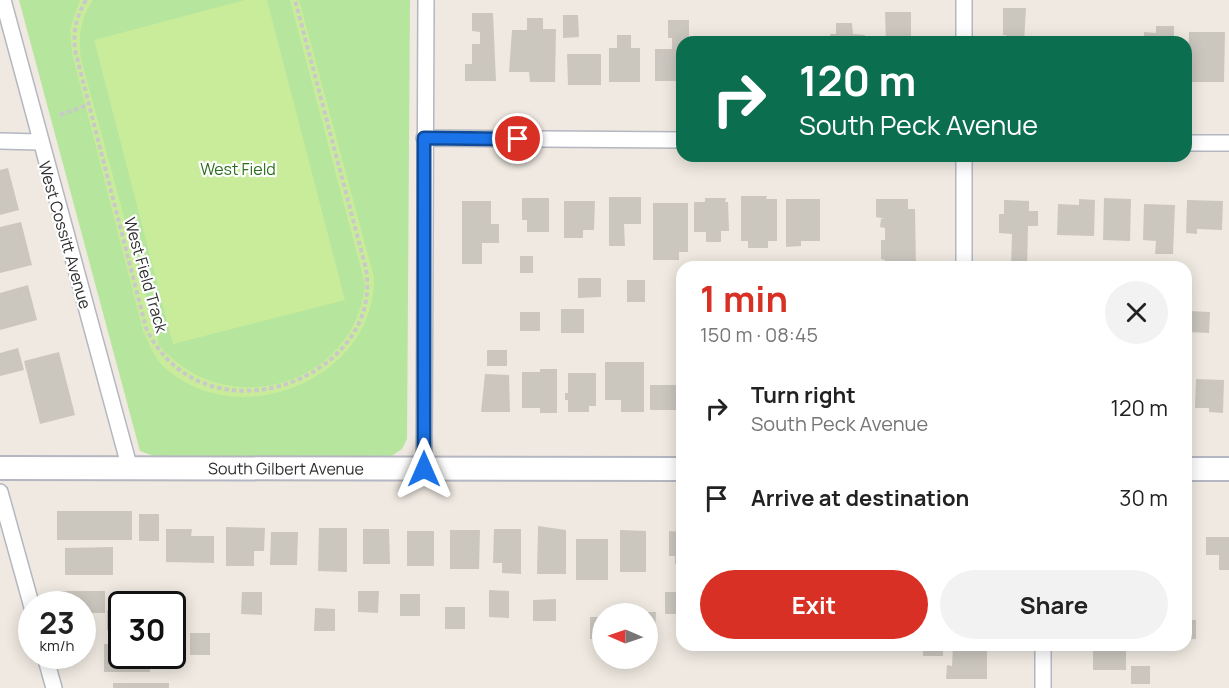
<!DOCTYPE html>
<html lang="en">
<head>
<meta charset="utf-8">
<style>
	body { margin:0; font-family:Manrope,sans-serif; background:#f2f2f2; color:#222; height:100vh; display:flex; flex-direction:column; font-size:22px; white-space:nowrap }
	* { box-sizing:border-box; margin:0 }
	p { font-size:20px; color:#767676 }
	.icon { flex:none; width:33px; height:33px; fill:none; stroke:currentColor; stroke-width:2; stroke-linecap:round; stroke-linejoin:round }
	.map { position:relative; flex:1; overflow:hidden }
	.panel { position:absolute; left:676px; top:261px; width:516px; height:390px; display:flex; flex-direction:column; background:#fff; border-radius:18px; box-shadow:0 3px 15px #0003 }
	.panel>* { flex:none }
	.banner { position:absolute; left:676px; top:36px; width:516px; height:126px; border-radius:18px; box-shadow:0 3px 15px #0003; background:#0b6e4f; color:#fff; overflow:hidden }
	.needle { width:39px; rotate:272deg }
	.controls { position:absolute; left:592px; top:603px; display:grid; gap:12px }
	.controls a { display:grid; place-items:center; width:66px; height:66px; border-radius:50%; background:#fff; box-shadow:0 3px 15px #0003; font-size:30px }
	.speed { position:absolute; left:18px; top:591px; display:flex; gap:12px; font-size:30px; font-weight:700; text-align:center }
	.speed>* { display:grid; place-content:center; width:78px; height:78px; border-radius:50%; background:#fff; box-shadow:0 3px 15px #0003; line-height:1 }
	.speed small { font-size:15px; font-weight:400 }
	.speed .limit { border:3px solid #111; border-radius:9px; background:#fff; color:#111 }
	.pin { position:absolute; display:grid; place-items:center; width:51px; height:51px; color:#fff; margin:-26px; border:3px solid #fff; border-radius:50%; box-shadow:0 2px 6px #0007 }
	.me { position:absolute; width:66px; margin:-33px; rotate:0deg; stroke-linejoin:round; filter:drop-shadow(0 0 4px #0008) }
	.turn { display:flex; align-items:center; gap:21px; height:126px; padding:0 24px; font-size:27px }
	.turn .icon { width:78px; height:78px; stroke-width:2.5 }
	.turn b { display:block; font-size:42px; line-height:51px }
	.round { display:grid; place-items:center; flex:none; width:63px; height:63px; border-radius:32px; background:#f2f2f2 }
	.headline { display:flex; align-items:center; justify-content:space-between; height:102px; padding:0 24px }
	h1 { font-size:36px; font-weight:700; line-height:45px; color:#d93025 }
	.action { display:flex; gap:12px; margin-top:auto; padding:12px 24px }
	.action a { flex:1; height:69px; border-radius:36px; background:#d93025; color:#fff; font-size:24px; font-weight:700; line-height:69px; text-align:center }
	.action a+a { background:#f2f2f2; color:#222 }
	ul { padding:0; list-style:none }
	li { display:flex; align-items:center; gap:18px; height:90px; padding:0 24px }
	li div { flex:1 }
	li b { display:block; font-size:22px }
	li em { font-style:normal }
	.map>svg:first-child { display:block }
	.green { fill:#b6e59e }
	.pitch { fill:#c9ec9a }
	.building { fill:#cbc7bf }
	.lines { fill:none; stroke-linecap:round; stroke-linejoin:round }
	.street-casing { stroke:#b4b7c1; stroke-width:18 }
	.secondary-casing { stroke:#b4b7c1; stroke-width:26 }
	.path { stroke:#c9c9c9; stroke-width:4; stroke-dasharray:4.5 3; stroke-linecap:butt }
	.street { stroke:#fff; stroke-width:15 }
	.secondary { stroke:#fff; stroke-width:22 }
	.route-casing { stroke:#114b97; stroke-width:15 }
	.route { stroke:#1a73e8; stroke-width:10 }
	.labels { text-anchor:middle; dominant-baseline:central; stroke-width:4.5; stroke-linejoin:round; paint-order:stroke }
	.park-label { font-size:16px; fill:#2c6e1b; stroke:#fff }
	.street-label { font-size:16px; fill:#2e2e2e; stroke:#fff }
</style>
</head>
<body>
<div class="map">
<svg width="1229" height="688" viewBox="0 0 1229 688">
	<rect width="100%" height="100%" fill="#efe9e1"/>
	<path class="green" d="M19,0H410L407,439L402,449L390,457L154,456L140,451Z"/>
	<path class="pitch" d="M80,0H93C80,19 78,37 81,59L159,345C224,423 355,387 365,284L290,0H299L374,277C376,379 238,435 164,367C154,358 149,343 143,331L72,53L70,29Z
		M245,0H267L345,300L173,344L94,40Z"/>
	<path class="building" d="M1003,8H1026L1024,42H1007L1006,35H1003Z
		M885,12H911V42H886Z
		M472,13H493L496,81H465V64H472V44H480V32L472,31Z
		M563,15H578L579,37L563,38Z
		M527,18H543V29H556L555,82H530L529,72H509L512,30H527Z
		M668,20H689V38L682,42V81H655V49H672V38H668Z
		M836,23H852L853,34L865,35V42H830V34H836Z
		M1156,26H1174V42H1144V32L1156,33Z
		M1189,32H1225L1224,82H1188Z
		M617,35H631V48H640V82H609V48H617Z
		M567,54H601V85H568Z
		M8,168L19,210L0,215V170Z
		M741,196H767L766,199H777V241H768V248H748V241H741Z
		M609,197H641V224H624L625,246H609Z
		M522,198H549V232H527V220H522Z
		M705,198H726L725,202H728L729,231H721V242H706V232H694V202H705Z
		M1104,198L1131,199L1130,241L1103,240Z
		M786,199H820V241H801V246L786,247Z
		M876,199H908V209H915L916,267H885V260L881,259V240H885V228L880,227L881,219H885L876,217Z
		M1079,199L1095,200L1094,236L1057,235L1058,204L1079,205Z
		M1004,200L1029,201V211H1038V226H1028L1027,267H1011L1012,234L999,233V214H1004Z
		M1187,200L1223,201L1222,230L1197,229V234L1186,233Z
		M462,201H491V224H499V243H482V264H462Z
		M564,201H595L594,230H583V238H564Z
		M653,203H688V252H679V260H653Z
		M1144,204L1175,205L1173,254H1155L1156,241L1143,240Z
		M21,222L32,265L0,273V227Z
		M520,256H533V273H520Z
		M578,278H601V297L578,298Z
		M627,280H645V302H627Z
		M28,285L37,320L0,330V293Z
		M561,309H584V333H561Z
		M1189,311L1210,312L1209,333L1189,332Z
		M520,312H540V331H520Z
		M18,348L24,370L0,376V353Z
		M487,350H507V366H487Z
		M59,352L75,415L40,424L24,361Z
		M605,362H644V412H621V400H605Z
		M540,369H557V413H540V408H522V372H540Z
		M568,373H596V406H589V412H568V400H565V393H568Z
		M485,374L509,375L510,412H481Z
		M1196,379L1224,380L1223,413L1209,412V408H1195Z
		M650,385H682V410H650Z
		M57,511H132V540H57Z
		M139,514H159V541H139Z
		M538,526L566,530V574H537Z
		M226,527L265,528L264,551H254V566H226Z
		M319,528H347V572L318,571Z
		M166,529H192L191,536H214V563L166,562Z
		M363,529H389L390,564H363Z
		M494,529H521V574L502,573V563H493Z
		M450,530H480L479,569H450Z
		M620,530L646,531V572H620Z
		M407,531H434V566H407Z
		M669,531L682,532V564H675V556H669Z
		M271,532H298L297,565H270Z
		M1206,537H1229V570H1219V555H1206Z
		M576,539H608V580H576Z
		M113,547V575H65V548Z
		M489,590L509,591V618L489,617Z
		M61,591H105V613H82V604H65Z
		M358,591H379L378,613L358,612Z
		M242,592H262V615L241,614Z
		M665,592H682V614H665Z
		M400,594H420V616H400Z
		M556,599V621H533V600Z
		M445,607H465V629H445Z
		M315,608L335,609V631H314Z
		M107,610H122V630H107Z
		M648,612H656L655,633H648Z
		M590,617H603V639H590Z
		M1186,620H1196V639H1186Z
		M190,633H210V655H190Z
		M104,644H122V656H150V672H104Z
		M923,645H943V656H923Z
		M953,645H987V679H946L947,665L952,666Z
		M1093,645H1126V670H1093Z
		M1131,666H1150V684H1131Z
		M113,683H169V688H113Z"/>
	<g class="lines">
		<defs>
			<path id="street" d="M3,0L130,469
				M964,42V0
				M424,138L682,140
				M0,141L39,142
				M1186,143H1229
				M964,156V267
				M424,469L426,0
				M0,492L32,607
				M45,656L54,688
				M1043,688V645"/>
			<g id="secondary">
				<path id="s1" d="M0,468L682,469"/>
				<path d="M1186,469H1229"/>
			</g>
		</defs>
		<use href="#street" class="street-casing"/>
		<use href="#secondary" class="secondary-casing"/>
		<path class="path" d="M86,0C76,17 73,31 75,50L146,328C204,449 390,377 365,265L295,0
			M60,115L88,105"/>
		<use href="#street" class="street"/>
		<use href="#secondary" class="secondary"/>
	</g>
	<g class="lines">
		<defs>
			<path id="route" d="M424,469V138L518,139"/>
		</defs>
		<use href="#route" class="route-casing"/>
		<use href="#route" class="route"/>
	</g>
	<g class="labels">
		<g class="park-label">
			<text x="238" y="169">West Field</text>
		</g>
		<g class="street-label">
			<text transform="translate(65 235) rotate(74)">West Cossitt Avenue</text>
			<text transform="translate(146 275) rotate(74)">West Field Track</text>
			<text stroke="none"><textPath href="#s1" startOffset="286">South Gilbert Avenue</textPath></text>
		</g>
	</g>
</svg>
<div class="controls">
<a><svg class="needle" viewBox="-14 -14 28 28"><path d="M0-13l5 13h-10z" fill="#e53935"/><path d="M0 13l5-13h-10z" fill="#767676"/></svg></a>
</div>
<div class="speed"><div>23<small>km/h</small></div><div class="limit">30</div></div>
<div class="pin" style="left:518px;top:139px;background:#d93025"><svg class="icon" aria-label="arrive" viewBox="0 0 24 24"><path d="M6 21V4h12l-3 4 3 4H6"/></svg></div>
<svg class="me" style="left:424px;top:469px" viewBox="-20 -20 40 40"><path d="M0-17L14 15 0 8-14 15z" fill="#1a73e8" stroke="#fff" stroke-width="4"/></svg>
<div class="banner">
<div class="turn"><svg class="icon" aria-label="right" viewBox="0 0 24 24"><path d="M7 20v-9h11M14 6l5 5-5 5"/></svg><div><b>120 m</b>South Peck Avenue</div></div>
</div>
<section class="panel">
<div class="headline"><div><h1>1 min</h1><p>150 m · 08:45</p></div><a class="round"><svg class="icon" aria-label="close" viewBox="0 0 24 24"><path d="M6 6l12 12M18 6L6 18"/></svg></a></div>
<ul>
<li><svg class="icon" aria-label="right" viewBox="0 0 24 24"><path d="M7 20v-9h11M14 6l5 5-5 5"/></svg><div><b>Turn right</b><p>South Peck Avenue</p></div><em>120 m</em></li>
<li><svg class="icon" aria-label="arrive" viewBox="0 0 24 24"><path d="M6 21V4h12l-3 4 3 4H6"/></svg><div><b>Arrive at destination</b></div><em>30 m</em></li>
</ul>
<div class="action"><a>Exit</a><a>Share</a></div>
</section>
</div>
</body>
</html>
